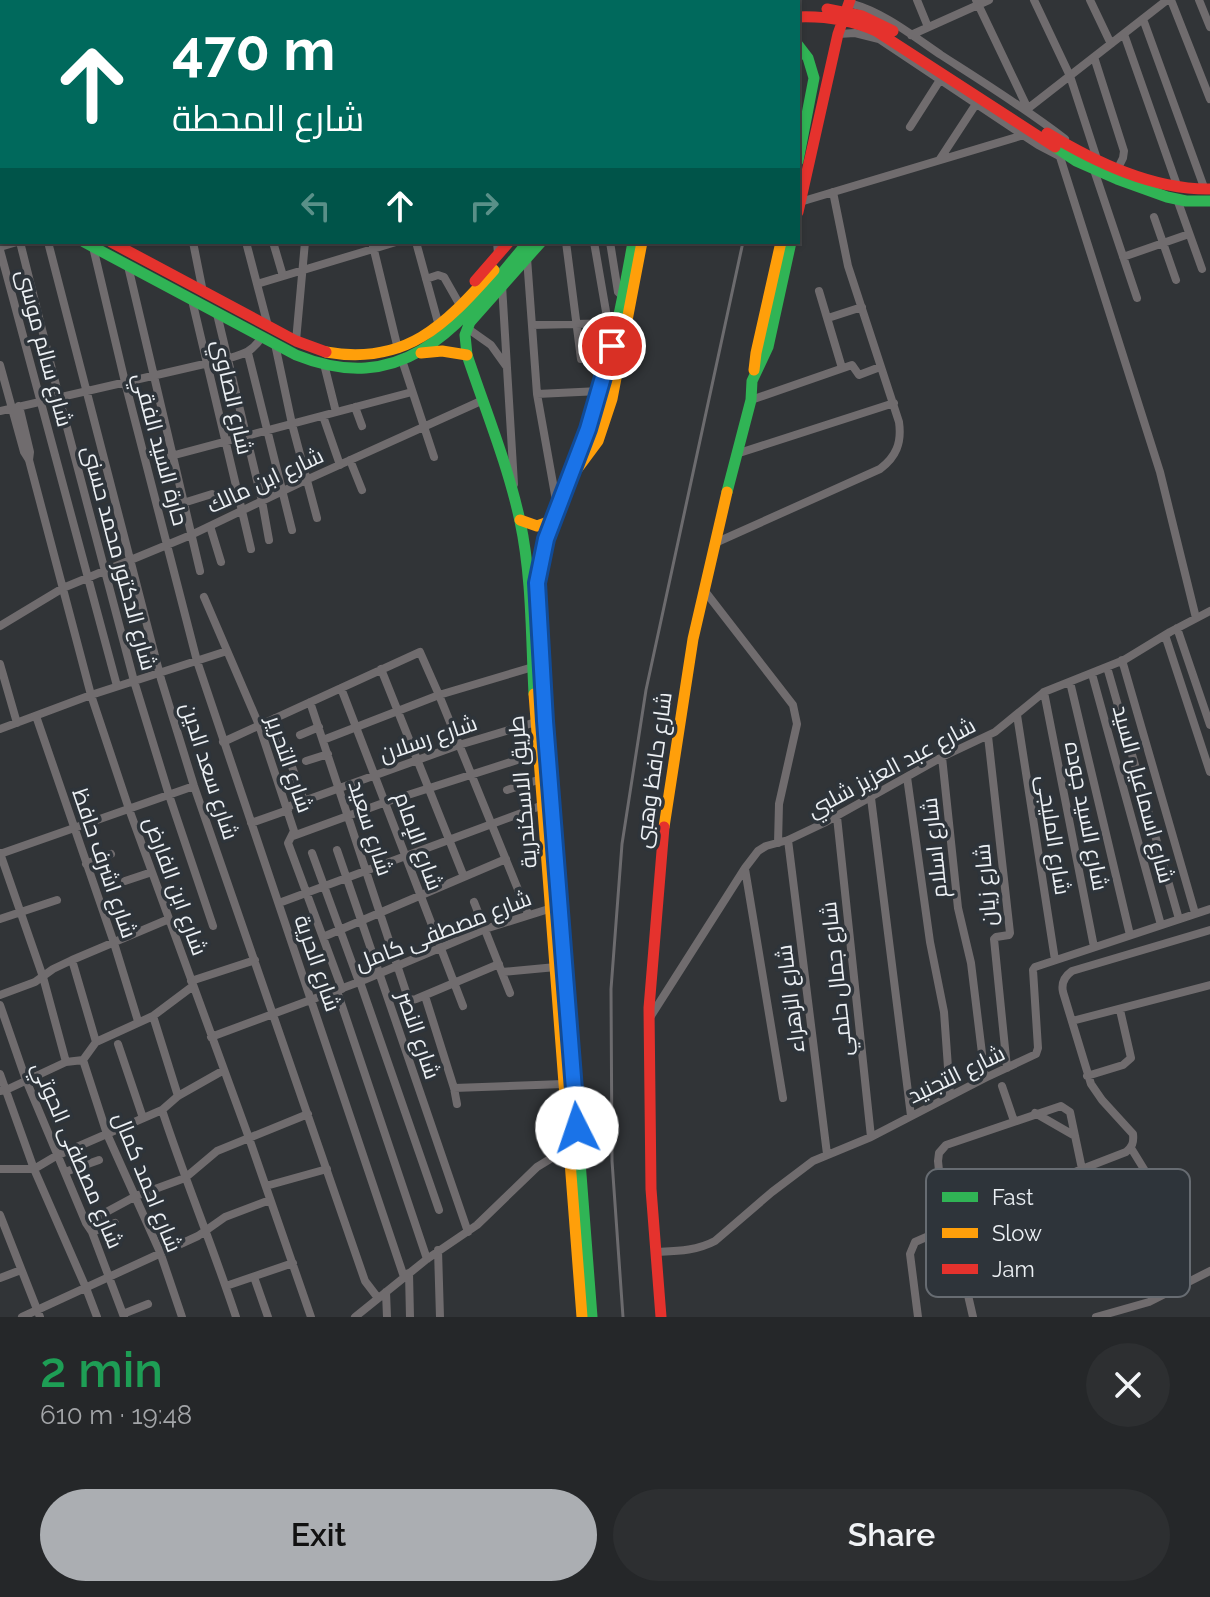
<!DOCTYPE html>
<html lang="en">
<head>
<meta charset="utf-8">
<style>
	body { margin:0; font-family:Raleway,Cairo,sans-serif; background:#2d2f31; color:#f1f3f6; height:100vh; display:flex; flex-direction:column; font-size:30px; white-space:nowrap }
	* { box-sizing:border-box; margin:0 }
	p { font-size:26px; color:#a3a5a8 }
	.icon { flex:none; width:44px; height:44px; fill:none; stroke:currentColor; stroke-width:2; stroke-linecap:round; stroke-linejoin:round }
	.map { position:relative; height:1317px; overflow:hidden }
	.side { display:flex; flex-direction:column; background:#252729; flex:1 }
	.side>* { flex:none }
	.guide { position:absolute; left:0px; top:0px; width:800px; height:244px; box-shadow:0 2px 6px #0004,0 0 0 2px #424446; background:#00695c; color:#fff; overflow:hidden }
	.pin { position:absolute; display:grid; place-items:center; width:68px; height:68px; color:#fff; margin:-34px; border:4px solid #fff; border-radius:50%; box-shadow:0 2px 8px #0007 }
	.me { position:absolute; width:88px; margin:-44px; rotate:356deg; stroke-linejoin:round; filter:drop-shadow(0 0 6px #0008) }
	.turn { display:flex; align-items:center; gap:28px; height:168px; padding:0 40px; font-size:36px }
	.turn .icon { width:104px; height:104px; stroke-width:2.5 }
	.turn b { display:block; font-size:56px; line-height:68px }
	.lanes { display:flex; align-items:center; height:76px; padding:0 40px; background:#0003; justify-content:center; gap:40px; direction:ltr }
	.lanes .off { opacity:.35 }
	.round { display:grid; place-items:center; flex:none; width:84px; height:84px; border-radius:42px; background:#2d2f31 }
	.head { display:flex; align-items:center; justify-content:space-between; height:136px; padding:0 40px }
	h1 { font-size:48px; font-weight:600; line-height:60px; color:#1e9e55 }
	.cta { display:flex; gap:16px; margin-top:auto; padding:16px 40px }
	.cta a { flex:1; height:92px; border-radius:48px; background:#abaeb2; color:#111; font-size:32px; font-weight:600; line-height:92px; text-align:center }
	.cta a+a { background:#2d2f31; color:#f1f3f6 }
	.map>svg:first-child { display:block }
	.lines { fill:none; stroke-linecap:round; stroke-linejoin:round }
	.street { stroke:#706c6e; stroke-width:8 }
	.fast { stroke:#30b455; stroke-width:11 }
	.slow { stroke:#ff9f0a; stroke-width:11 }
	.jam { stroke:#e5322d; stroke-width:11 }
	.rail { stroke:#6c6b6e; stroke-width:3 }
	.route-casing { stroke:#114b97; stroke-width:20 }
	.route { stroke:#1a73e8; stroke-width:14 }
	.labels { text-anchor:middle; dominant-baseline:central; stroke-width:7; stroke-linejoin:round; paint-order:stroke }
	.street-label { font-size:22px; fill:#ecf0f4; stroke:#2e343a }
	.key { fill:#2e343a; stroke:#676c72; stroke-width:2 }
	.key-label { font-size:22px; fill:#ecf0f4 }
</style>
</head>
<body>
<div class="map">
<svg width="1210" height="1317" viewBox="0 0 1210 1317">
	<rect width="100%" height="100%" fill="#313437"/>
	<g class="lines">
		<path class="street" d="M27,0L28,2
			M60,0V2
			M131,0L132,2
			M183,0L184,2
			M476,0V2
			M507,0V2
			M917,0L928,27
			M976,0L1028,109
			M1034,0L1070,76L1097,159
			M1090,0L1111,44
			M1171,0L1210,99
			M1199,0L1210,27
			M116,2L123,0
			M251,2V0
			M325,2V0
			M365,2L371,0
			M849,3C882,11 913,36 941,55C983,82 1025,108 1065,139
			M1143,19L1205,190
			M0,31H2
			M838,34L855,33L879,39L1038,145L1061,157
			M1124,34L1178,188
			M911,35L989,0
			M0,53L2,61
			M1094,57L1124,151L1123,158L1118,168
			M0,110L2,109
			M1026,110L1167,0
			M910,127L940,80
			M1060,157L1160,472L1196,618
			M940,159L976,104
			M1094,170L1137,298
			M1177,199L1202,269
			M800,202L1024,135
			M1154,217L1176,280
			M20,242L59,397L134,681L169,795L213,926
			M48,242L161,679L194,786L365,1281L378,1298
			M193,242L203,292
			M246,242L268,326
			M273,242L283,276
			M372,242L398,349
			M416,242L439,326
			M497,242L498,254
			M566,242L581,359
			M594,242L608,323
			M610,242L618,292L623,297
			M0,247L17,242
			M93,247L125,382L197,661L404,1277
			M0,250L117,686
			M1123,257L1189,234
			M527,258L537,394L557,506
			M128,266L200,571
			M426,279L438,275L444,277L461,307
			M257,284L396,242
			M502,285L514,484
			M819,291L842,368
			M192,300L251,549
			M217,314L262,501L269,540
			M828,318L862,307
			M532,325L618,323
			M467,328L491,345L506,366
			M296,341L305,242
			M275,344L292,424L317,518
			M248,353L292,530
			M402,360L434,457
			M324,364L336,412
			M0,365L24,452L29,460L91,695L129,809L249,1138L311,1317
			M537,394L600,391
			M751,400L852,365L859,375L880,367
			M19,406L30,452L29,460
			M355,407L362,426
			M0,411L226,359C244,354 251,353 262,337
			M323,416L340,465
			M736,454L894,403
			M171,456L412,392
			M350,460L362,490
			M183,503L212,494
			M210,526L221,562
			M715,543L880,469C896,457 902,443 899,422L848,266L833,192
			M704,590L793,705L797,724L779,804L778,843
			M204,597L259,725L294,831L288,843L342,989
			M0,626L63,588L191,535L306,480L481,401
			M1177,628L1210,725
			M1165,635L1210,772
			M1122,660L1195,913
			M0,664L17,723
			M1107,667L1179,919
			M381,669L464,877
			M1092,674L1161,925
			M1070,682L1130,935
			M341,688L463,1006
			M1044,692L1094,947
			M310,702L408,998L413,1000L416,999L499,964
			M1017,715L1055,960
			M36,716L114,943L138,1021
			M275,718L304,801
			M0,729L91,695L227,651
			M300,735L319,727
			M988,736L1010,933L1009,935L996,937L994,939L1007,1068
			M323,740L439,695L533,667
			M223,742L420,652L439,695L528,914
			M942,757L958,908L971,963L985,1078
			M306,761L328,754
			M907,777L930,942L944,1012L950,1095
			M507,790L541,779
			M871,798L911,1116
			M287,807L459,745L536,722
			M837,817L871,1137
			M251,823L288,810
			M293,836L386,802L539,753
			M788,840L827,1154
			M337,850L468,1232
			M0,853L43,977L66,1062
			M312,853L359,982
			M0,854L194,786
			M86,864L111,854
			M745,869L783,1098
			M125,881L152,872
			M474,902L510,993
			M279,903L543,805
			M0,919L57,900
			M323,937L506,859
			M72,960L96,1042
			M502,972L556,967
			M191,981L255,960
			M360,982L439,1210
			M337,991L427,1259
			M0,995L35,982L53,969L72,960L169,919
			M425,996L454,1088L457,1104
			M0,1005L26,1080L86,1223L92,1232L124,1317
			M153,1016L178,1096
			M649,1019L745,868L758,851L766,846L788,840L824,823L942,757L995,732L1044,692L1124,660L1170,632L1210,611
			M1072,1021L1210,985
			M211,1037L359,982L485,929L552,908
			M118,1044L143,1118
			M83,1060L107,1134L160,1252L182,1317
			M0,1074L34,1169L86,1288L97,1317
			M1087,1076L1123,1065L1131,1058L1120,1010
			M1002,1086L1014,1121
			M454,1088L564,1084
			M0,1091L6,1090L66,1062L83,1060L96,1042L153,1016L193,986
			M162,1110C185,1180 213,1247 236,1317
			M1035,1113L1075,1136
			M0,1169H34L56,1156L162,1110L178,1096L224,1070
			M65,1172L99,1160
			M266,1186L327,1169
			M0,1215L40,1317
			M86,1223L136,1196L185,1178L217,1151L308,1114
			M945,1228L938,1161L939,1153L946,1145L1061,1106L1070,1112L1082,1169
			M92,1232L115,1223
			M438,1250L440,1317
			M656,1252C677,1251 696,1251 715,1241L772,1192L813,1161L871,1137L985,1078L1036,1054L1038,1048L1033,970L1035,967L1210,909
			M409,1273L410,1317
			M984,1275L1106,1242L1163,1216L1166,1210V1205L1131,1148
			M254,1277L268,1317
			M0,1278L21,1270
			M226,1286L293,1263
			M386,1292L387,1317
			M968,1294L981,1289L985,1282L977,1251L972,1248L961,1250L959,1256L973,1317
			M123,1314L148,1304
			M22,1317L198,1236L225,1217L270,1200
			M355,1317L427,1259L477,1225L537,1167L560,1153L571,1151
			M918,1317L910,1254L915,1242L1082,1169L1126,1152C1132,1147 1134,1143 1133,1134L1102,1100L1091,1084L1063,992C1061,983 1065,976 1072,971L1210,930
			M1096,1317L1149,1302L1210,1271"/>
		<path class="fast" d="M786,2L792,0
			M798,45L808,58L814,78L798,161
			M1055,147L1076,161L1117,179L1167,197L1186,201H1210
			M0,181L2,182
			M84,242L296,355C410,401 464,318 528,242
			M588,424C610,365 622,304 633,242
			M727,492L751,400L752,381L768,347L791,242
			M542,669L592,1317
			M534,694C531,636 532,577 520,521C508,465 485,409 467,355L465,335L470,322L541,242"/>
		<path class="slow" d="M663,0L664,2
			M0,196L2,197
			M326,352C406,366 445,325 494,270
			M421,353L442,351L467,355
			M754,370L756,353L781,242
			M575,472L598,441L612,399L642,242
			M520,520L537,526L554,520
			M534,694L582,1317
			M664,827L693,639L727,492"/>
		<path class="jam" d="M649,0V2
			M827,9L862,16L893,31
			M798,17C826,16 851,20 876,31L1055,147
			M1047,133C1095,162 1153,190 1210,189
			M798,212L838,34L850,0
			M111,242L296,341L326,352
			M475,281L509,242
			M542,669L537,583L546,539L588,424
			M661,1317L651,1189L649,1008L664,827"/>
		<path class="rail" d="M785,2L786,0
			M623,1317L612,1161L611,989L622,844L646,690L743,242"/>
	</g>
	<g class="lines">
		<defs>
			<path id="route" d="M577,1128L545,721L537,583L546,539L588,429L612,346"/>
		</defs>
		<use href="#route" class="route-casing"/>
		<use href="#route" class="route"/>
	</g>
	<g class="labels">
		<g class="street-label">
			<text transform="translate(45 348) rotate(75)">شارع سالم موسى</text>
			<text transform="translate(233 397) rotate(77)">شارع الصاوي</text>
			<text transform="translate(161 449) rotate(75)">حارة السيد الفقي</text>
			<text transform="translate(265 480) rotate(-25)">شارع ابن مالك</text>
			<text transform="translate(120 558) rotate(75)">شارع الدكتور محمد حسنى</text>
			<text transform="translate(428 738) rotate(-19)">شارع رسلان</text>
			<text transform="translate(290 764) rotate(71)">شارع التحرير</text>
			<text transform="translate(891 767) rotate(-28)">شارع عبد العزيز شلبي</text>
			<text transform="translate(653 770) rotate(-82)">شارع حافظ وهبى</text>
			<text transform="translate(210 771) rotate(72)">شارع سعد الدين</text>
			<text transform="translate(522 792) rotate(-95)">طريق الاسكندرية</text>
			<text transform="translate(1144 794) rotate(75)">شارع اسماعيل السيد</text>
			<text transform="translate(1087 816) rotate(79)">شارع السيد جوده</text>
			<text transform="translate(371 828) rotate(72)">شارع سعيد</text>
			<text transform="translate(1054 835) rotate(81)">شارع المليجى</text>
			<text transform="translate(419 841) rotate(70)">شارع الإمام</text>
			<text transform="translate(934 848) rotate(-96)">شارع اسلام</text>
			<text transform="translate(105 863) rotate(71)">شارع اشرف حافظ</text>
			<text transform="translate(985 885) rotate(-95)">شارع زيان</text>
			<text transform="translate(176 886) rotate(70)">شارع ابن الفارض</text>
			<text transform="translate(443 930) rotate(-21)">شارع مصطفى كامل</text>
			<text transform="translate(318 963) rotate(71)">شارع الحرية</text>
			<text transform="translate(836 979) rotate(-96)">شارع جمال حلمي</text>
			<text transform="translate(790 999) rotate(-97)">شارع الزهراء</text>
			<text transform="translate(419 1035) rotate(71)">شارع النصر</text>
			<text transform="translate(956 1074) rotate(-26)">شارع التجنيد</text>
			<text transform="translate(78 1155) rotate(67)">شارع مصطفى الحوتي</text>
			<text transform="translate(148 1182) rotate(68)">شارع احمد كمال</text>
		</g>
	</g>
	<rect x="926" y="1169" width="264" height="128" rx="12" class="key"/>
	<rect x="942" y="1192" width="36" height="10" fill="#30b455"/>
	<rect x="942" y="1228" width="36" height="10" fill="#ff9f0a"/>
	<rect x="942" y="1264" width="36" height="10" fill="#e5322d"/>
	<g class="key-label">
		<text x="992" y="1205">Fast</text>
		<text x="992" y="1241">Slow</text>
		<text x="992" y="1277">Jam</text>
	</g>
</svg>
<div class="pin" style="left:612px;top:346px;background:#d93025"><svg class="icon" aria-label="arrive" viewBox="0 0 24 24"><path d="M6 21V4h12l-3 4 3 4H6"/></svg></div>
<svg class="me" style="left:577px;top:1128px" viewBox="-20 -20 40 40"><circle r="19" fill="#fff"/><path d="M0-13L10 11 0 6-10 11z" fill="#1a73e8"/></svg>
<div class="guide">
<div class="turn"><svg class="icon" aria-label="ahead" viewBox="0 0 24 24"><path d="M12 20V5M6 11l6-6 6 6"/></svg><div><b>470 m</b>شارع المحطة</div></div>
<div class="lanes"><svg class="icon off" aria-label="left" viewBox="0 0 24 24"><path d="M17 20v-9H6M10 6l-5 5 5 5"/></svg><svg class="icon" aria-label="ahead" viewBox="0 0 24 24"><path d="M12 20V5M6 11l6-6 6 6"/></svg><svg class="icon off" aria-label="right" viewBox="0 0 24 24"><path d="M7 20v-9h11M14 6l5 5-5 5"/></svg></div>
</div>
</div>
<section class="side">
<div class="head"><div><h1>2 min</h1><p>610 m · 19:48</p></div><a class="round"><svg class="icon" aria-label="close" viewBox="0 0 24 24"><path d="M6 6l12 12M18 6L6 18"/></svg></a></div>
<div class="cta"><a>Exit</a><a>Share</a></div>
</section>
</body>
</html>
